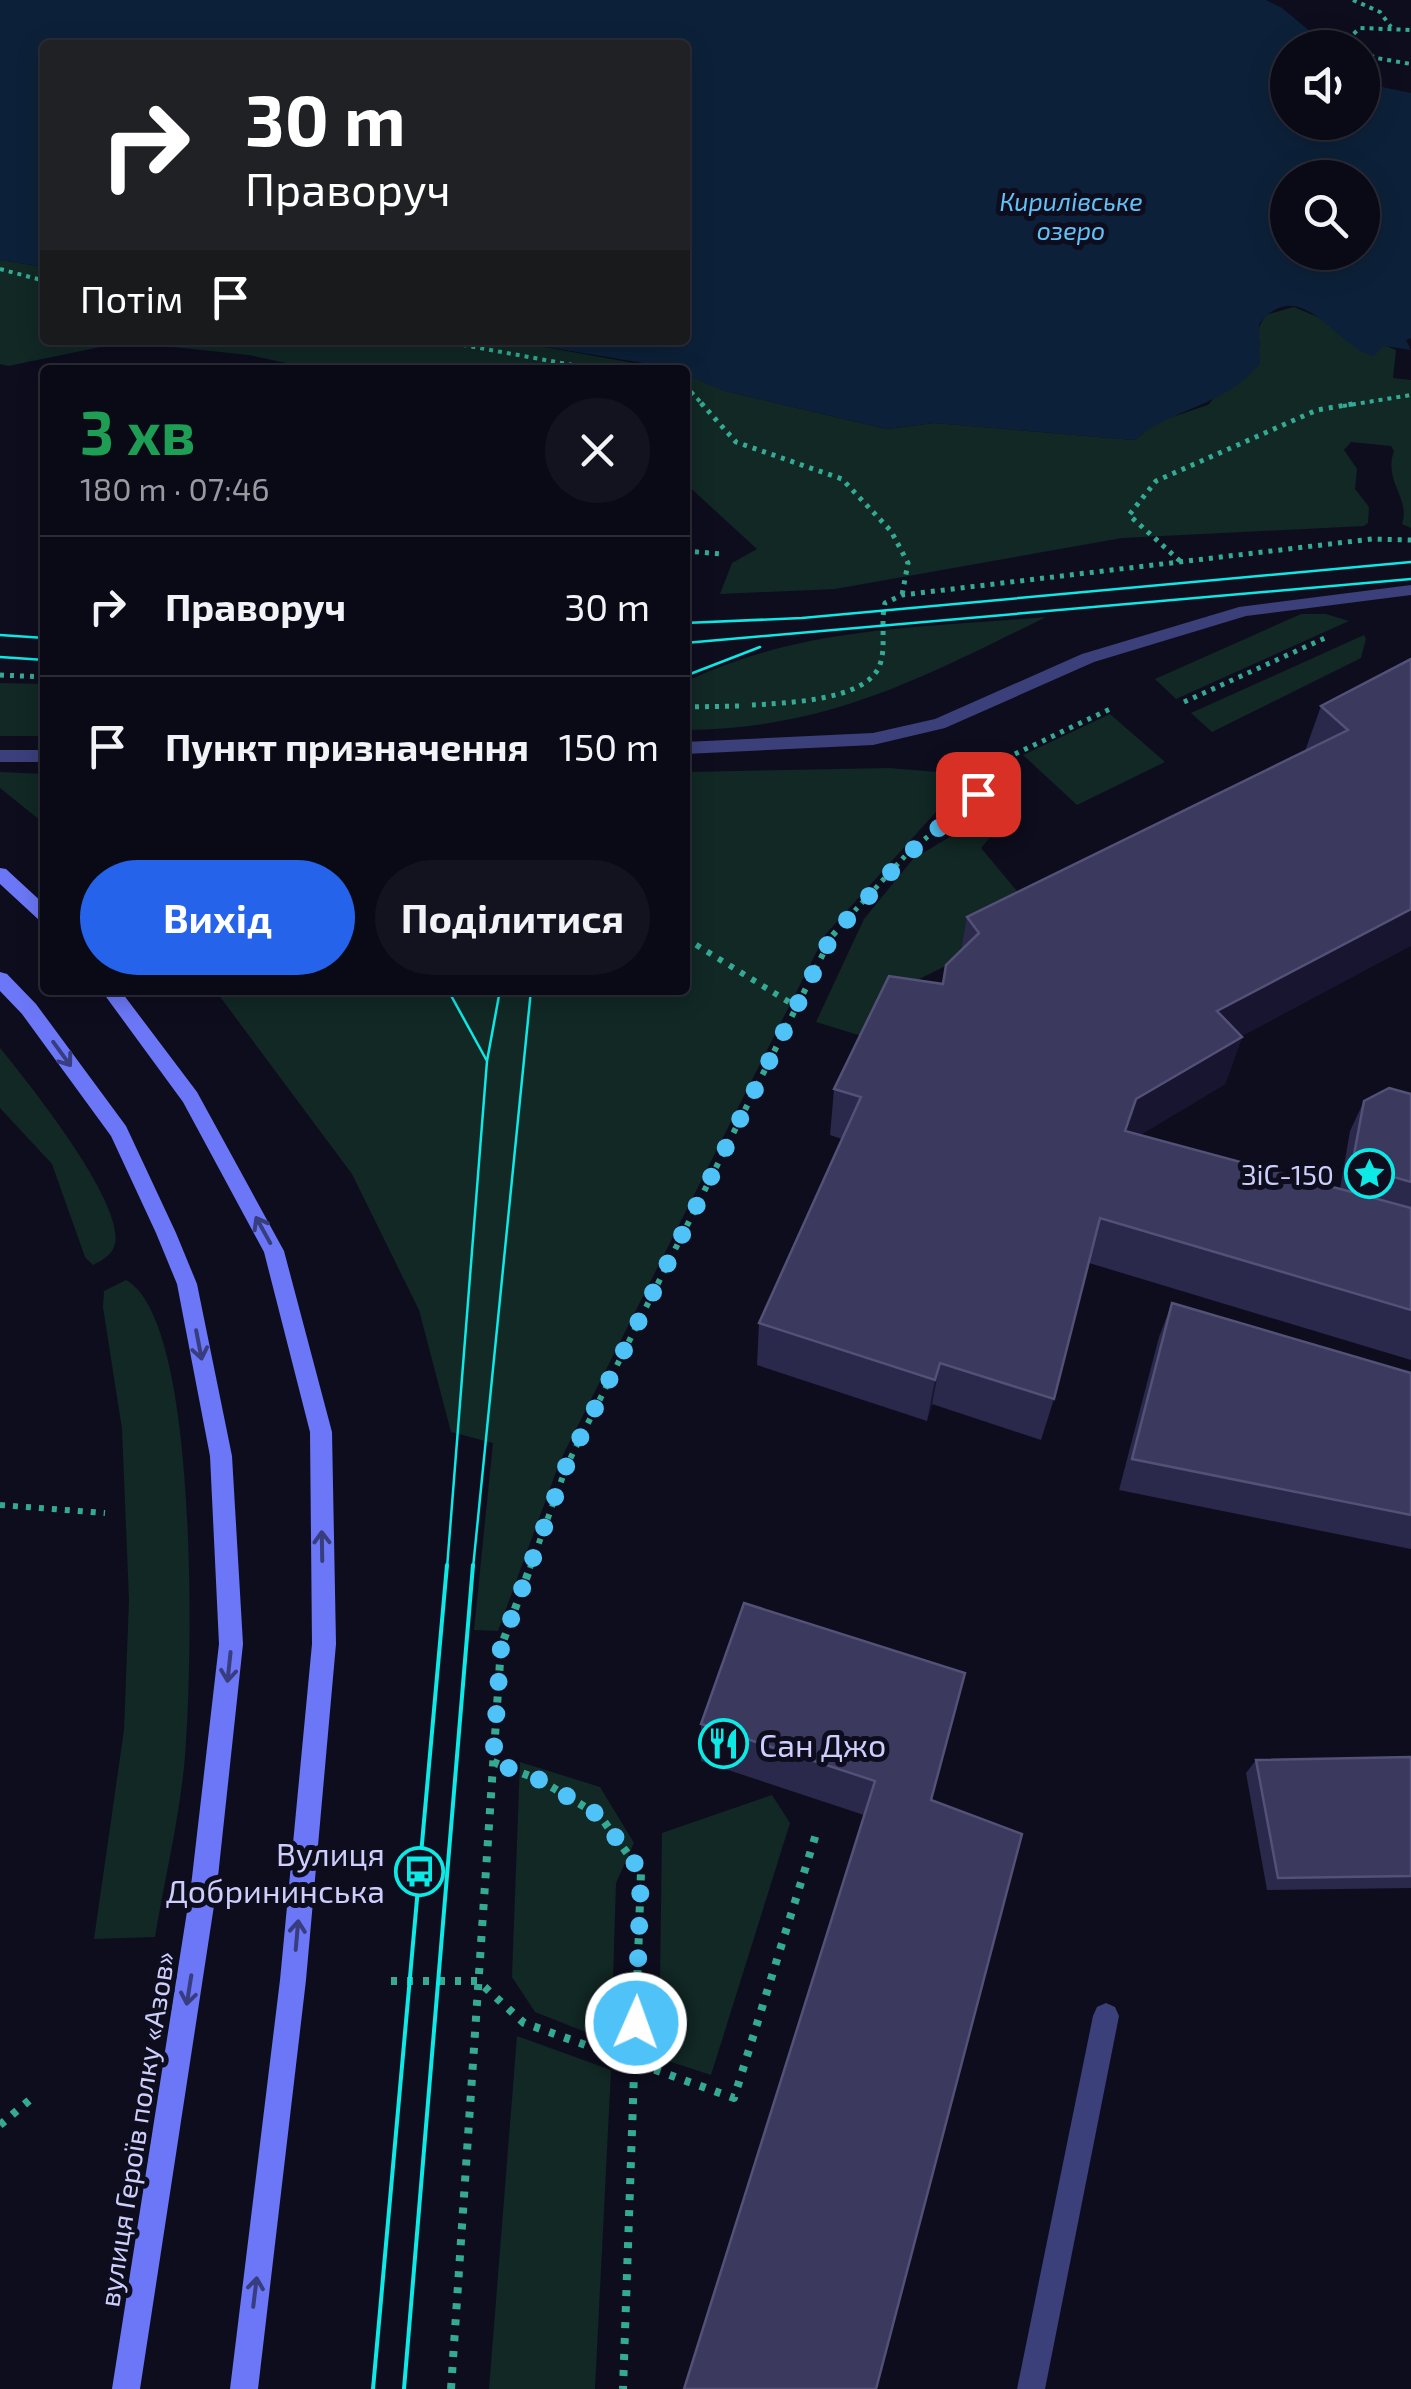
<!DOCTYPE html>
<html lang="uk">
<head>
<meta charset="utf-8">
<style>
	body { margin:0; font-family:"Exo 2",sans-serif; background:#13131f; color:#f1f3f6; height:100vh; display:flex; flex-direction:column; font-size:38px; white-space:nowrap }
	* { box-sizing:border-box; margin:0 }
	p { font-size:32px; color:#999aa1 }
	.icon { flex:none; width:55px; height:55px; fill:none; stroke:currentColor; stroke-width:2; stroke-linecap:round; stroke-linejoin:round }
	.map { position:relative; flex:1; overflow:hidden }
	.details { position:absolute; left:40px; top:365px; width:650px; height:630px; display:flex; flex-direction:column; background:#0a0a16; border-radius:10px; box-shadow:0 5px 25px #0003,0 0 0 2px #2a2b35 }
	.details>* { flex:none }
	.top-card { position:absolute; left:40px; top:40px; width:650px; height:305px; border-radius:10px; box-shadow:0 5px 25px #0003,0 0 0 2px #2a2b35; background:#202124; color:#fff; overflow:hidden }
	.tools { position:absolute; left:1270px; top:30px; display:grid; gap:20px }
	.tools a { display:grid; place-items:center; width:110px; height:110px; border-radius:50%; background:#0a0a16; box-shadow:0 5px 25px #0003,0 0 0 2px #2a2b35; font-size:50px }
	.pin { position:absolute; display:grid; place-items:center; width:85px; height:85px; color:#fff; margin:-42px; border-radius:20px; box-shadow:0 5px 15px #0006 }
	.me { position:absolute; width:110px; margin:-55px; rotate:2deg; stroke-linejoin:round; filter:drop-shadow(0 0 8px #0008) }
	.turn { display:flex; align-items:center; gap:35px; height:210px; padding:0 40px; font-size:45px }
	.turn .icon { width:130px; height:130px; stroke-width:2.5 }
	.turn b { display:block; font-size:70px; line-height:85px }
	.then { display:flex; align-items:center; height:95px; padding:0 40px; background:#0003; gap:20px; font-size:38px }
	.round { display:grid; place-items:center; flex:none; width:105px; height:105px; border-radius:52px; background:#13131f }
	.overview { display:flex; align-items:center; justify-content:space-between; height:170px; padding:0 40px }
	h1 { font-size:60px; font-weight:700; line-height:75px; color:#1e9e55 }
	.action { display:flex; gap:20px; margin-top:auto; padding:20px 40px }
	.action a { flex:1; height:115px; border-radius:60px; background:#2563eb; color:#fff; font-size:40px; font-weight:700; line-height:115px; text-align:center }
	.action a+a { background:#13131f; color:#f1f3f6 }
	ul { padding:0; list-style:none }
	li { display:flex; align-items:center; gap:30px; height:140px; padding:0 40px; border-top:2px solid #2a2b35 }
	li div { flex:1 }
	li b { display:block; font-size:38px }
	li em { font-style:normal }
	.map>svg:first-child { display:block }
	.green { fill:#112825 }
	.water { fill:#0c2139; fill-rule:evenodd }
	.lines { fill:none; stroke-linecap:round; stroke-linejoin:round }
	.path-far3 { stroke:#34aa95; stroke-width:4; stroke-dasharray:4 5; stroke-linecap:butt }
	.path-far2 { stroke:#34aa95; stroke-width:5; stroke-dasharray:4 6; stroke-linecap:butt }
	.path-far1 { stroke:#34aa95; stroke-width:6; stroke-dasharray:5 8; stroke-linecap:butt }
	.path { stroke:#34aa95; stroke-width:8; stroke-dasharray:6 10; stroke-linecap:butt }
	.service { fill:#3b407b; fill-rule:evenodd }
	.minor { fill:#3b407b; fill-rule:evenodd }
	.secondary { fill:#6b77f6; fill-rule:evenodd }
	.tram-far1 { stroke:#0de9e5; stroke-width:2.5 }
	.tram { stroke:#0de9e5; stroke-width:4 }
	.wall { fill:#2a284b }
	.shaded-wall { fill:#181531 }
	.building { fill:#3c395e; stroke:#535177; stroke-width:2.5 }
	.oneway { stroke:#383d7f }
	.route { stroke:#4fc3f7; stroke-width:18; stroke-dasharray:0 32.4 }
	.labels { text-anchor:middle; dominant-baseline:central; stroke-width:10; stroke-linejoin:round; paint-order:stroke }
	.far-water-label { font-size:25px; font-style:italic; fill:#62c2f6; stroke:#0e0d1e }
	.poi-label { font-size:28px; fill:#cecefc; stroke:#0e0d1e; text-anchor:end }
	.street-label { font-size:28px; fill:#cecefc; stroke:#0e0d1e }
	.near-poi-label { font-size:32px; fill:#cecefc; stroke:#0e0d1e; text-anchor:start }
</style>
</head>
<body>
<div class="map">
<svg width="1411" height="2389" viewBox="0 0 1411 2389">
	<rect width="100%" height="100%" fill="#0e0d1e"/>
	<path class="green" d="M0,260L45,267V340H505L673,370H318L249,355L125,342L8,366L0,364Z
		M1294,307L1396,350L1393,378L1411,380V528L1402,524C1411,498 1383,482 1394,451L1391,446L1351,442L1344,450L1357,469L1355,489L1369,507L1368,523L1364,526L1122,538L835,589L720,594L732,563L757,549L685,483V373L725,391L887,429L934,423L1135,440L1157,422L1208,405L1260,345L1257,330L1266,315Z
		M1301,614H1326L1349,621L1176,699L1155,679Z
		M1046,617C922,678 828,729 685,730V682C802,626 920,628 1046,617Z
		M1364,635L1366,639L1361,658L1212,732L1191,713Z
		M0,683L45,684V736H0Z
		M1110,714L1165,762L1077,805L1023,755Z
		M888,768L938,772L963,782L825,935L560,1461L498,1631L474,1630L493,1443L451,1432L419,1310L352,1174L215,990H685V772Z
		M0,772L45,774V824L0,788Z
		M998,808L1004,821L981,848L1027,903H1073L905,986L865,1037L816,1022L864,919L913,859Z
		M0,1048C27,1081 125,1203 115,1244C112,1255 103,1260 93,1265L85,1257L52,1164L0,1108Z
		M126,1280C201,1321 192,1673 185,1756C180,1816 165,1877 155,1937L94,1939L124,1730L129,1600L122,1429L103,1307L104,1291Z
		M520,1762L600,1787L634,1843L616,1883L611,2042L535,2012L512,1977Z
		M772,1795L790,1823L711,2075L659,2058L662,1833Z
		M517,2036L611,2070L595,2389H489Z"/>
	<path class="water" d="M0,0H1266L1282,8L1329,47L1288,48V122H1362L1363,83L1411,93V338L1406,340L1411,350L1384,346L1374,356C1338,350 1301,271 1259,324L1260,364C1220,409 1177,405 1135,440L934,423L887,429L725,391L695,379L685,370L505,340H685V45H45V267L0,260ZM1288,178H1362V252H1288Z"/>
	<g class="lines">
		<path class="path-far3" d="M1353,0L1380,12L1391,27
			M1357,48L1350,37L1360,28L1411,30
			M1362,51L1376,58L1411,64
			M0,269L45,281
			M436,340L578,366L622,370
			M685,385L704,406
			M1343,406L1411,395"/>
		<path class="path-far2" d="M701,403L736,442L842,479L891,531L908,563L902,595
			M685,551L722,554
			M1180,561L1129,515L1156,481L1317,410L1358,403
			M0,675L45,677
			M1184,702L1325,638
			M752,705C784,703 864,701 879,667C887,649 880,623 885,603L902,595L1372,539L1411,540
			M685,707L740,706
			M1015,754L1110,709
			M848,918L906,855L978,794"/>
		<path class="path-far1" d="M685,938L797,1007
			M0,1505L105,1513
			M530,1568L567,1465L832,936L850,916"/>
		<path class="path" d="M493,1762L540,1780L600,1816L641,1872L623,2389
			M391,1981H478L524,2023L734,2098L816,1834
			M0,2125L32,2098
			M451,2389L501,1647L531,1565"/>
		<path class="service" d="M1106,2003L1115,2007L1119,2016L1045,2389H1017L1093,2016L1097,2007Z"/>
		<path class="minor" d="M1411,585V595L1246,616L1094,662L945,728L873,745L685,754V742L873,733L935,719L1082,654L1239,607Z
			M0,750H45V762H0Z"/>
		<path class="secondary" d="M0,868L6,869L45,905V922L39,920L0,884Z
			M0,972L7,974L36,1004L126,1126L176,1233L197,1284L232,1456L243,1644L217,1886L140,2389H112L191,1886L219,1644L210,1456L177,1284L156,1233L111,1136L22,1014L0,991Z
			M101,990H120L197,1092L284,1251L332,1432L336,1644L306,1980L258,2389H230L280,1980L312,1644L310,1432L264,1252L183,1102Z"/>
		<path class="tram-far1" d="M685,623L802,618L1411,562
			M0,635L45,638
			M685,643L1411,579
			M0,657L45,660
			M685,676L760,647
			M448,990L487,1061
			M447,1568L487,1061L500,990
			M473,1568L531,990"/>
		<path class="tram" d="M373,2389L447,1565
			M404,2389L473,1565"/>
	</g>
	<path class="wall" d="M1411,659L1242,1037L1225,1084L1140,1135L1340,1189L1350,1131L1364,1101L1411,1094V1360L1089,1263L1054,1399L1041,1440L932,1404L927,1421L757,1365L759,1323L842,1139L830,1135L834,1089L943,984L961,950L967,917L1305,751L1321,706Z
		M1172,1303L1411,1373V1549L1119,1490L1159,1337Z
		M701,1724L931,1800L864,1815L701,1761Z
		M1411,1757V1888L1267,1890L1246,1773L1256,1760Z"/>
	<path class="shaded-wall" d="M1411,909V946L1201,1058L1217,1011Z
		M1242,1037L1225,1084L1122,1146L1111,1177L1136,1099Z
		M940,1363L932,1404L927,1421L935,1380Z"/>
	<path class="building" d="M1411,659V909L1217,1011L1242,1037L1136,1099L1125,1131L1411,1208V1310L1100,1218L1054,1399L940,1363L935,1380L759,1323L861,1097L834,1089L889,976L943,984L946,965L979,933L967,917L1348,730L1321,706Z
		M1389,1088L1411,1094V1182L1352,1165L1364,1101Z
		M1172,1303L1411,1373V1515L1132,1459Z
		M744,1603L965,1673L931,1800L1022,1834L876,2389H684L875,1781L701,1724Z
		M1411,1757V1876L1278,1878L1256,1760Z"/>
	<defs><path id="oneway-shaft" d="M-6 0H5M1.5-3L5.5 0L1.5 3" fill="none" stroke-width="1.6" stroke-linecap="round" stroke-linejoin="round" transform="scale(2.5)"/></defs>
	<g class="oneway">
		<use href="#oneway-shaft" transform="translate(62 1054) rotate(54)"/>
		<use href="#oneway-shaft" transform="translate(263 1230) rotate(-119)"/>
		<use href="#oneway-shaft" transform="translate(199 1345) rotate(79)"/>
		<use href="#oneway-shaft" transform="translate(322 1546) rotate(-91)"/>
		<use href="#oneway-shaft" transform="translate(229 1667) rotate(96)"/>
		<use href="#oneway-shaft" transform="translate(297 1935) rotate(-85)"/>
		<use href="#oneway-shaft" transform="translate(189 1990) rotate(99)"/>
		<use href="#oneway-shaft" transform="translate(255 2292) rotate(-83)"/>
	</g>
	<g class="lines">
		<path class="route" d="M636,2023L641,1872L600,1816L540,1780L493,1762L501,1647L567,1464L832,936L906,856L978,794"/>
	</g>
	<defs>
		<symbol id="sight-ring" viewBox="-11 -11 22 22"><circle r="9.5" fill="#0e0d1e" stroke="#0de9e5" stroke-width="1.5"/><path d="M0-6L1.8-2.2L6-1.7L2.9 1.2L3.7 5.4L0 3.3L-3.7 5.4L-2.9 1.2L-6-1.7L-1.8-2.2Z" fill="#0de9e5"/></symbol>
		<symbol id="restaurant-ring" viewBox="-11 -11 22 22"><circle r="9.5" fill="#0e0d1e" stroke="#0de9e5" stroke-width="1.5"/><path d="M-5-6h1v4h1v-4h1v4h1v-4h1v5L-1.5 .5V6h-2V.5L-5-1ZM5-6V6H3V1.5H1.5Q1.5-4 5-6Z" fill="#0de9e5"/></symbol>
		<symbol id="bus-ring" viewBox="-11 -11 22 22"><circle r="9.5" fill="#0e0d1e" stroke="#0de9e5" stroke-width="1.5"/><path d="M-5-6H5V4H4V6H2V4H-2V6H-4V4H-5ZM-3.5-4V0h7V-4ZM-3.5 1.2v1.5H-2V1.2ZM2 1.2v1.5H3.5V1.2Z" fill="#0de9e5"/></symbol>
	</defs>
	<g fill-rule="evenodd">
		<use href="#sight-ring" x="1342" y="1146" width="55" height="55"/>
		<use href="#restaurant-ring" x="696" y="1716" width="55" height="55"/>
		<use href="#bus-ring" x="392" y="1844" width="55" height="55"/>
	</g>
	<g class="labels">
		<g class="far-water-label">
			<text x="1071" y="201">Кирилівське<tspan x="1071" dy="29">озеро</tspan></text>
		</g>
		<g class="poi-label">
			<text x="1334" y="1174">ЗіС-150</text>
		</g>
		<g class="street-label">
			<text transform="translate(136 2129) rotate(-81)">вулиця Героїв полку «Азов»</text>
		</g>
		<g class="near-poi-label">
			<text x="759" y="1744">Сан Джо</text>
			<text x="385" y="1853" text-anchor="end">Вулиця<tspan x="385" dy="37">Добрининська</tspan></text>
		</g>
	</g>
</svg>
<div class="tools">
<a><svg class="icon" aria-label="sound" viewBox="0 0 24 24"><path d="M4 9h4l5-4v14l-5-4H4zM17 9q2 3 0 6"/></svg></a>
<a><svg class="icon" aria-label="search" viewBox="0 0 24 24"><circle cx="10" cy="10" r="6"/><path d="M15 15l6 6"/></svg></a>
</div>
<div class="pin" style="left:978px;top:794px;background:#d93025"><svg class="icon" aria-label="arrive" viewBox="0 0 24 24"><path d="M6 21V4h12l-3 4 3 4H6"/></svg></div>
<svg class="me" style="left:636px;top:2023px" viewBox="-20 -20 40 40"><circle r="17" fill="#4fc3f7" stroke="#fff" stroke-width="3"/><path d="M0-11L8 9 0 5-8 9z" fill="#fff"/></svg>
<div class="top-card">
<div class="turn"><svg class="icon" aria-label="right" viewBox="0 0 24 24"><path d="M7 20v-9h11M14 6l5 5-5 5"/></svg><div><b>30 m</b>Праворуч</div></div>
<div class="then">Потім<svg class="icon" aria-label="arrive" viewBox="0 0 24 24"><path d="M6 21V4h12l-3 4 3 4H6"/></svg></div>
</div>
<section class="details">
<div class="overview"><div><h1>3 хв</h1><p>180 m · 07:46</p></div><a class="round"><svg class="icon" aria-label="close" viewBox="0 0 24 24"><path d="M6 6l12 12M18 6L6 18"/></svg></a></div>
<ul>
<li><svg class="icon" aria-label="right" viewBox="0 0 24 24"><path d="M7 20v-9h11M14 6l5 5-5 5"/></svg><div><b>Праворуч</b></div><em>30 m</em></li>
<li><svg class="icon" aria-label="arrive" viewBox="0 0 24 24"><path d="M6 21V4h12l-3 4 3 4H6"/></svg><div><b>Пункт призначення</b></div><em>150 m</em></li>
</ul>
<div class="action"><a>Вихід</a><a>Поділитися</a></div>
</section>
</div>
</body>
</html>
